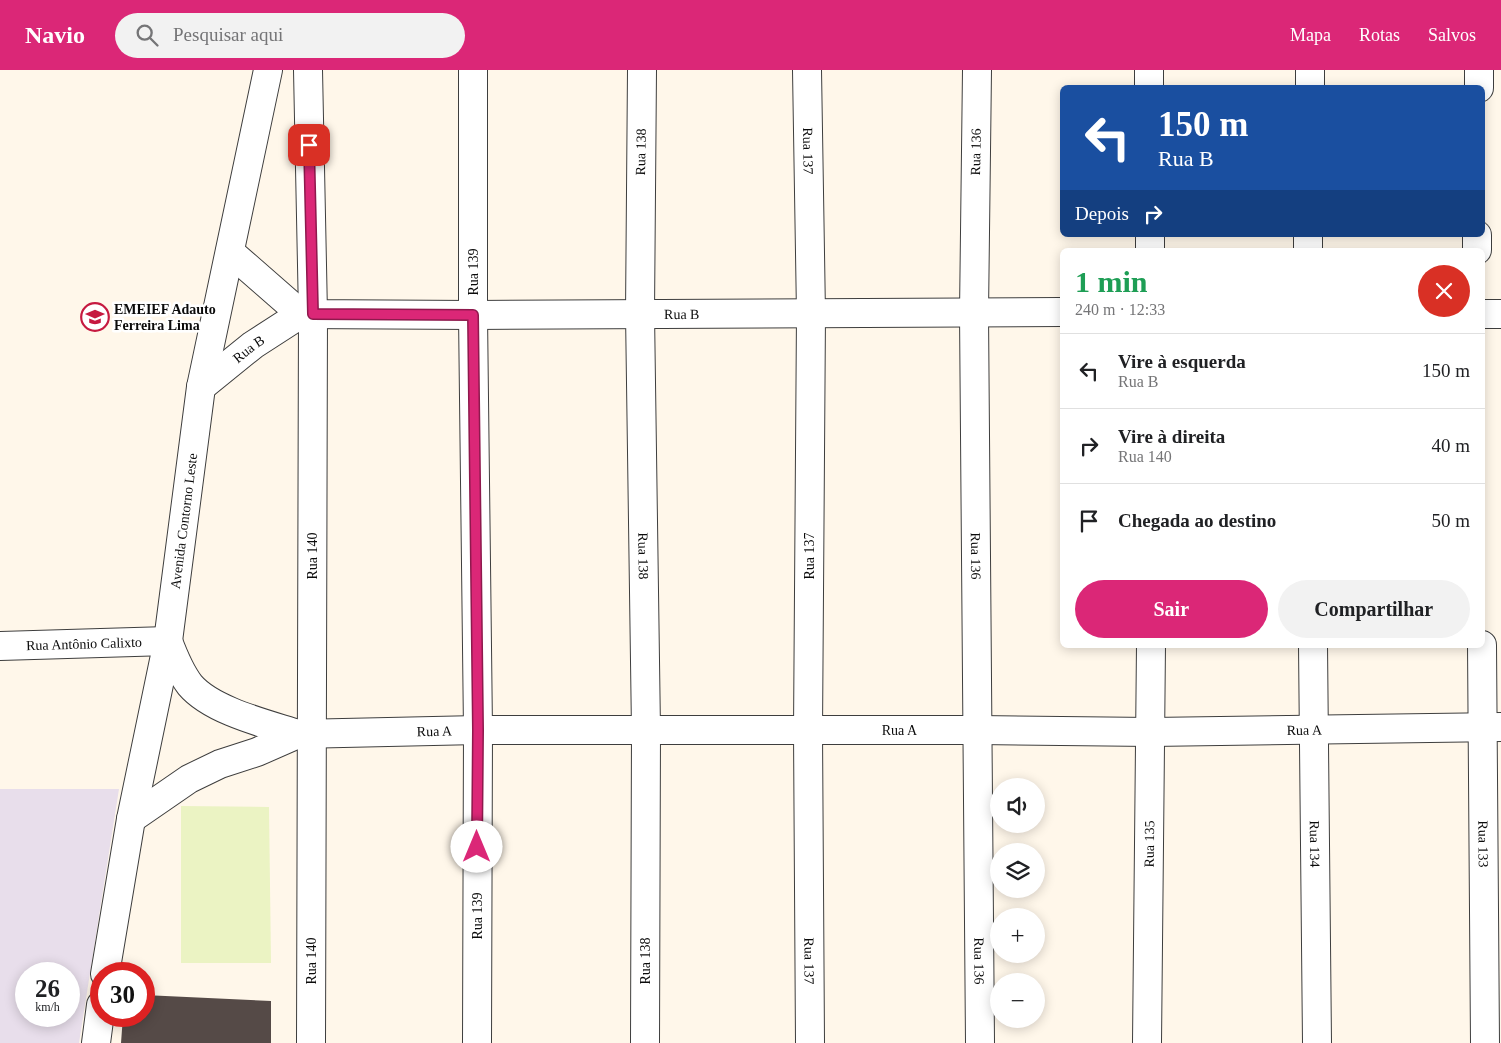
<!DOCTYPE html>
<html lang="pt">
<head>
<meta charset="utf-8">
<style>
	body { margin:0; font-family:Georgia,serif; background:#f2f2f2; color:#202124; height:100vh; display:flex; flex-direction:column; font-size:19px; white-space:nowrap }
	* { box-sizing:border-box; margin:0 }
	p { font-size:16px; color:#757577 }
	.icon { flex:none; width:28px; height:28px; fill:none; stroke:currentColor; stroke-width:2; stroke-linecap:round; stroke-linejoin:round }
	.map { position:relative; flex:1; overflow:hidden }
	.panel { position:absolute; left:1060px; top:178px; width:425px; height:400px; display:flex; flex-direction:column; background:#fff; border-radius:8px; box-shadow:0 2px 12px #0003 }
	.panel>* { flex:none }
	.hud { position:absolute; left:1060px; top:15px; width:425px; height:152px; border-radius:8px; box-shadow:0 2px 12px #0003; background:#1a4fa0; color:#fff; overflow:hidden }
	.controls { position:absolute; left:990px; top:708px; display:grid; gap:10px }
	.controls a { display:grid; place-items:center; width:55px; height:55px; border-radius:50%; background:#fff; box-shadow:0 2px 12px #0003; font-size:25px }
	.speed { position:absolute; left:15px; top:892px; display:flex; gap:10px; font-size:25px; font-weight:700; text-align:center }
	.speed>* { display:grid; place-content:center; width:65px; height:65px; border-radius:50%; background:#fff; box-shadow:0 2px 12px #0003; line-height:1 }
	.speed small { font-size:12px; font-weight:400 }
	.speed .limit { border:8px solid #d22; background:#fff; color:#111 }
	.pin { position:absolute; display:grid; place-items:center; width:42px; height:42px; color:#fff; margin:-21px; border-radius:10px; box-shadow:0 2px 8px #0006 }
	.me { position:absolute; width:55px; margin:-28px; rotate:0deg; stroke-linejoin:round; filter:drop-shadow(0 0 4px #0008) }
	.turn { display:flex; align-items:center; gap:18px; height:105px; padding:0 15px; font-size:22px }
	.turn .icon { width:65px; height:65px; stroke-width:2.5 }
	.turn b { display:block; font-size:35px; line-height:42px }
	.then { display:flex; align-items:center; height:48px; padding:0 15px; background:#0003; gap:10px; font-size:19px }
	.round { display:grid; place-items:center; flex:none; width:52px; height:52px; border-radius:26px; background:#f2f2f2 }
	.headline { display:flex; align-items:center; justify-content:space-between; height:85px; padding:0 15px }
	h1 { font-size:30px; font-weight:600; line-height:38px; color:#1e9e55 }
	.button { display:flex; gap:10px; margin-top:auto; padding:10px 15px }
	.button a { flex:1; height:58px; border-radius:30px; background:#db2777; color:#fff; font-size:20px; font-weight:600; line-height:58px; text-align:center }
	.button a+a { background:#f2f2f2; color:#202124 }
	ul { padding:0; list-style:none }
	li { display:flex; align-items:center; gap:15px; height:75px; padding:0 15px; border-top:1px solid #e0e0e0 }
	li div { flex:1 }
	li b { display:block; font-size:19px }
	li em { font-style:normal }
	header { display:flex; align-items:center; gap:30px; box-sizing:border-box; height:70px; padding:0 25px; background:#db2777; color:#fff }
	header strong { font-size:24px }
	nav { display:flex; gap:28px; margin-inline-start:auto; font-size:18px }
	.search { width:350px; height:45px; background:#f2f2f2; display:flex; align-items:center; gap:12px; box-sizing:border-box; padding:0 18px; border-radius:28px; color:#757577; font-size:19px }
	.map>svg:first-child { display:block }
	.industrial { fill:#e8deeb; fill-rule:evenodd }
	.pitch { fill:#ebf3c3 }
	.building { fill:#554a47 }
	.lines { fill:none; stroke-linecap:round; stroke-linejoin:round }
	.minor-casing { stroke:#3e3e3e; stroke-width:30 }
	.minor { stroke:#fff; stroke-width:28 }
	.route-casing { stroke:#8e194d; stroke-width:12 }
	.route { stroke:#db2777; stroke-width:9 }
	.labels { text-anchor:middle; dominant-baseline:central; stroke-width:5; stroke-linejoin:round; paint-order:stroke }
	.street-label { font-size:14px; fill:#0b0b0b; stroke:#fff }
	.poi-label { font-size:14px; font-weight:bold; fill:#0b0b0b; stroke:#fff; text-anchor:start }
</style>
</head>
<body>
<header>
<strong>Navio</strong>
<div class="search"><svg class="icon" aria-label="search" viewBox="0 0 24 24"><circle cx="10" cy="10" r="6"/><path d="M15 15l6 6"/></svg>Pesquisar aqui</div>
<nav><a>Mapa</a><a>Rotas</a><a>Salvos</a></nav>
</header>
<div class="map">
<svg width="1501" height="973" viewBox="0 0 1501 973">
	<rect width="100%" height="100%" fill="#fff7ea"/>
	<path class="industrial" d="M0,719H119L79,973H0ZM26,904H69V946H26Z"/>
	<path class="pitch" d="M181,736L269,737L271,893H181Z"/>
	<path class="building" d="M144,925L271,931V973H121L123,946H144Z"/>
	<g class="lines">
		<defs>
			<g id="minor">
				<path d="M308,0L313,244L311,973"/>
				<path d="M473,0V245L478,660L477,973"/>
				<path id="s1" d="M642,0L640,243L646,660L645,973"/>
				<path id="s2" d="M807,0L811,244L808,661L810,973"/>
				<path id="s3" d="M977,0L974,243L980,973"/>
				<path d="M1149,0V18"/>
				<path d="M1310,18V0"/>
				<path d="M1479,18V0"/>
				<path d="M1150,165V180"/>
				<path d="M1308,180V165"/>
				<path d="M1477,180V165"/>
				<path id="s4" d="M230,182L301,244L473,245L1062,242"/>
				<path d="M1482,244H1501"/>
				<path id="s5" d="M201,317L253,275L301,244"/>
				<path d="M168,571C174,587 180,602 190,615C212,641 267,654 298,664"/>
				<path id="s6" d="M1313,575L1317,973"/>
				<path id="s7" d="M1482,575L1485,973"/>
				<path id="s8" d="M0,576L168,571"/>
				<path id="s9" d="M131,749L189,709L220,694L257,682L298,664L478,660H978L1151,662L1501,657"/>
				<path id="s10" d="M105,904L131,749L168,571L201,317L268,0"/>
				<path d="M96,973L101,935"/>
				<path id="s11" d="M1147,973L1151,575"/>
			</g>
		</defs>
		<use href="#minor" class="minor-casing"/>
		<use href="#minor" class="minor"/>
	</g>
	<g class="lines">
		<defs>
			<path id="route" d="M309,75L313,244L473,245L478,660L477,777"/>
		</defs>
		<use href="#route" class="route-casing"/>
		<use href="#route" class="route"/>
	</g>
	<defs>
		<symbol id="school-ring" viewBox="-11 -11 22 22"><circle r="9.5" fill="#fff" stroke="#c61940" stroke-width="1.5"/><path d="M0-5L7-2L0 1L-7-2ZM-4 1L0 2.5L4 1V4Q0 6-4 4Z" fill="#c61940"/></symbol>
	</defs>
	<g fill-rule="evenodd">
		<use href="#school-ring" x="79" y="231" width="32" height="32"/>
	</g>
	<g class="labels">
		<g class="street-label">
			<text transform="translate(641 82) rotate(-89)">Rua 138</text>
			<text stroke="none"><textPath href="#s2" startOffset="81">Rua 137</textPath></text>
			<text transform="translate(976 82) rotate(-89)">Rua 136</text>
			<text transform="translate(473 202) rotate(-90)">Rua 139</text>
			<text stroke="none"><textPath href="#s4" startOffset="475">Rua B</textPath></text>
			<text stroke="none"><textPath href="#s5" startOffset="61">Rua B</textPath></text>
			<text stroke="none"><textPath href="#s10" startOffset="460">Avenida Contorno Leste</textPath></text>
			<text transform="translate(312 486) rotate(-90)">Rua 140</text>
			<text stroke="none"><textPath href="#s1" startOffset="486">Rua 138</textPath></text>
			<text transform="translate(809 486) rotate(-90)">Rua 137</text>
			<text stroke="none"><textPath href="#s3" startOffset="486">Rua 136</textPath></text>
			<text stroke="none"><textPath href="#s8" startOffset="84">Rua Antônio Calixto</textPath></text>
			<text stroke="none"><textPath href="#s9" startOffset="325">Rua A</textPath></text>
			<text stroke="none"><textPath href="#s9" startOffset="790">Rua A</textPath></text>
			<text stroke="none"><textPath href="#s9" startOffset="1195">Rua A</textPath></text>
			<text stroke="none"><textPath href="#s11" startOffset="199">Rua 135</textPath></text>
			<text stroke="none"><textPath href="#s6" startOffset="199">Rua 134</textPath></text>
			<text stroke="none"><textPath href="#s7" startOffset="199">Rua 133</textPath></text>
			<text transform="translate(477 846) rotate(-90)">Rua 139</text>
			<text transform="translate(311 891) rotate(-90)">Rua 140</text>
			<text transform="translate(645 891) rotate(-90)">Rua 138</text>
			<text stroke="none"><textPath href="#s2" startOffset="891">Rua 137</textPath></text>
			<text stroke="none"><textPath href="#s3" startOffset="891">Rua 136</textPath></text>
		</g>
		<g class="poi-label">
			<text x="114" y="239">EMEIEF Adauto<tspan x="114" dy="16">Ferreira Lima</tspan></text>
		</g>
	</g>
</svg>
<div class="controls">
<a><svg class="icon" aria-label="sound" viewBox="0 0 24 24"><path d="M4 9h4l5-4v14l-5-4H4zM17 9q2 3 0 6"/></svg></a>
<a><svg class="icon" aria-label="layers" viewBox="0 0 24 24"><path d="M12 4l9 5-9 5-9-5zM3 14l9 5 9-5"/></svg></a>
<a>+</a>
<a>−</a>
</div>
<div class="speed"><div>26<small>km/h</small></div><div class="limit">30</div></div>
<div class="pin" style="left:309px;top:75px;background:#d93025"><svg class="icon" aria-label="arrive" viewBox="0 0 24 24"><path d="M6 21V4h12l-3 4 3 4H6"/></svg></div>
<svg class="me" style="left:477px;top:777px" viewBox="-20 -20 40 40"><circle r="19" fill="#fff"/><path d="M0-13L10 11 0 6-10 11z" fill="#db2777"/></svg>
<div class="hud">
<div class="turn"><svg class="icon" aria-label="left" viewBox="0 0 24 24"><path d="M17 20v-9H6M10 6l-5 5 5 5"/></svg><div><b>150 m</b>Rua B</div></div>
<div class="then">Depois<svg class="icon" aria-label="right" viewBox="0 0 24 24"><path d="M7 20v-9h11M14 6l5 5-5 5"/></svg></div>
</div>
<section class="panel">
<div class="headline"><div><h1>1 min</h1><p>240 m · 12:33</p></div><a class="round" style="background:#d93025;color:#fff"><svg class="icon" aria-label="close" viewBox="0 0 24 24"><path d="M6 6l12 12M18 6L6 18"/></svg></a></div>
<ul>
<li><svg class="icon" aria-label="left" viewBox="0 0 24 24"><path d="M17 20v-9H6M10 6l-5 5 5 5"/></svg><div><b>Vire à esquerda</b><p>Rua B</p></div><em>150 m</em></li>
<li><svg class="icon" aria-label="right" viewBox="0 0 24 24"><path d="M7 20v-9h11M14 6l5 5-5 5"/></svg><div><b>Vire à direita</b><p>Rua 140</p></div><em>40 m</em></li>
<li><svg class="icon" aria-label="arrive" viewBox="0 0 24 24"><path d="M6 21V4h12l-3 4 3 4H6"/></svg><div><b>Chegada ao destino</b></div><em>50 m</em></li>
</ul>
<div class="button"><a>Sair</a><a>Compartilhar</a></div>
</section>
</div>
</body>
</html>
